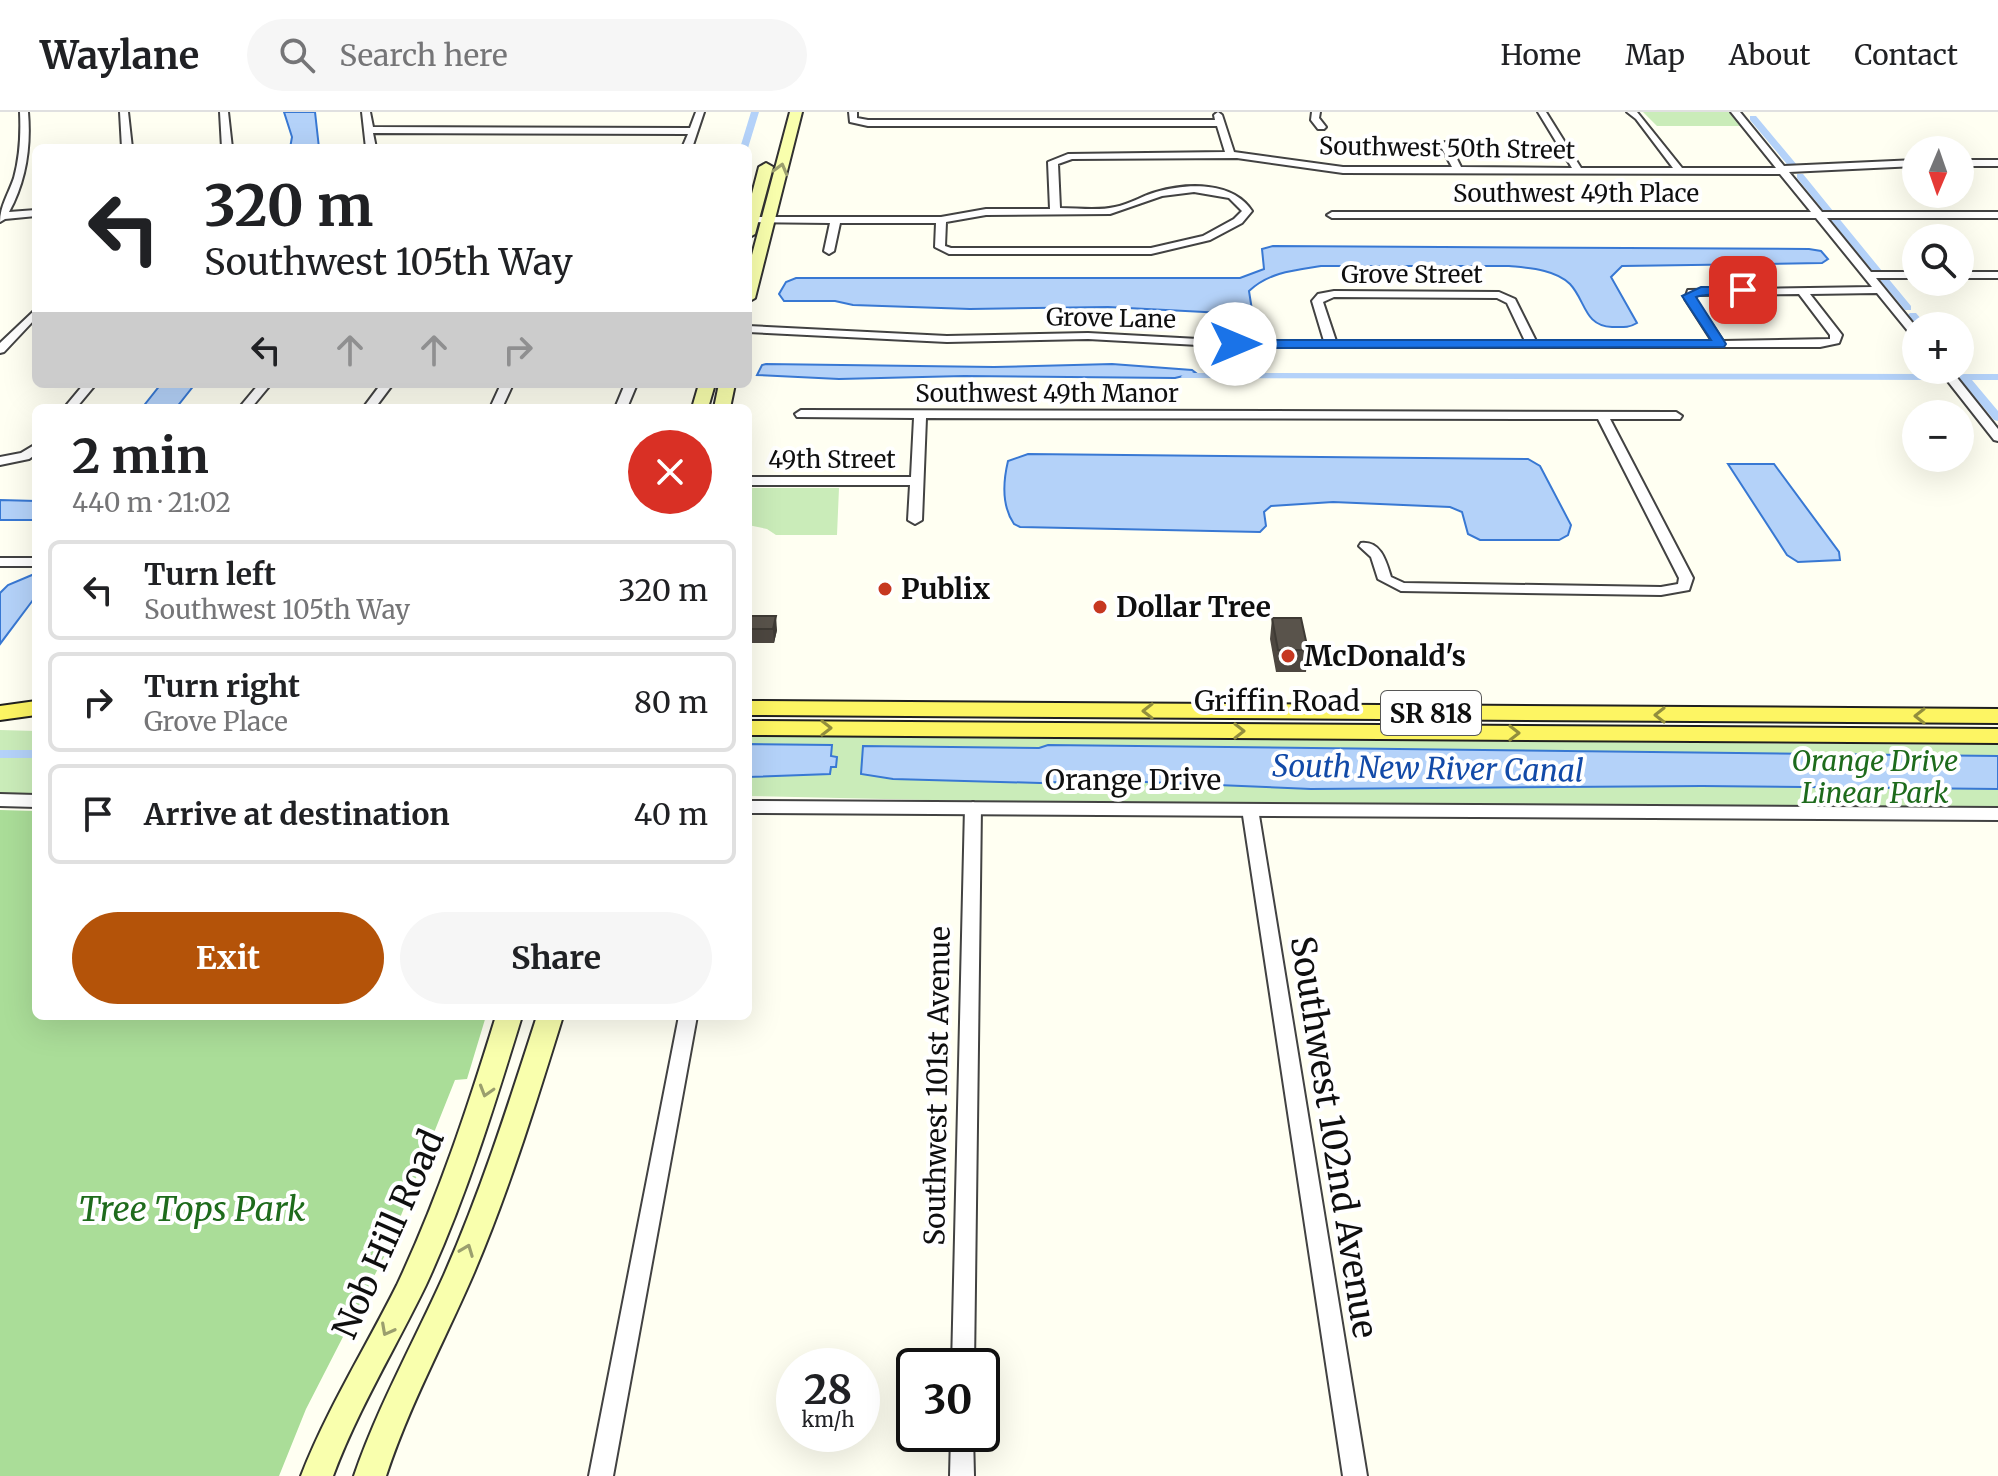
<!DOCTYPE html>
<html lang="en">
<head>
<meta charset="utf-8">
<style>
	body { margin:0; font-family:Merriweather,serif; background:#f6f6f6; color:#202124; height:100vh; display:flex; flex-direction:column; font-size:30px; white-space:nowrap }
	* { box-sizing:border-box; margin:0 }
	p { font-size:26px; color:#757577 }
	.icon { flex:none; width:44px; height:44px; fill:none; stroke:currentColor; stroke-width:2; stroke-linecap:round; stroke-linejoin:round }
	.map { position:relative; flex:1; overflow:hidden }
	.panel { position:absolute; left:32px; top:292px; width:720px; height:616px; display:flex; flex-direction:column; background:#fff; border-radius:12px; box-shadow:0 8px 32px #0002 }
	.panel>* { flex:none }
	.hud { position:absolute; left:32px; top:32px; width:720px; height:244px; border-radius:12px; box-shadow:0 8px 32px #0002; background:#fff; color:#202124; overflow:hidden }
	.needle { width:52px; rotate:182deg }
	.controls { position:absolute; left:1902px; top:24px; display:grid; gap:16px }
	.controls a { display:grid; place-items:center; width:72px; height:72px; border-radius:50%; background:#fff; box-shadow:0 8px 32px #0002; font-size:40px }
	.speed { position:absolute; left:776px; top:1236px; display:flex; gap:16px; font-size:40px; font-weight:700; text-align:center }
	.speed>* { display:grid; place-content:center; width:104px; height:104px; border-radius:50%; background:#fff; box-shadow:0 8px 32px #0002; line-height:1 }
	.speed small { font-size:20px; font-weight:400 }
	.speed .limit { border:4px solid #111; border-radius:12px; background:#fff; color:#111 }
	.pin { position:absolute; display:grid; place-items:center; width:68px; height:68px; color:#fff; margin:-34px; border-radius:16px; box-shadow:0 4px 12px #0006 }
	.me { position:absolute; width:88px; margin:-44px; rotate:90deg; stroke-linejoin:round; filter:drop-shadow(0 0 6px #0008) }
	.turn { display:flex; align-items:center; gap:28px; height:168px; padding:0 40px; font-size:36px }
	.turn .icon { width:104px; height:104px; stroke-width:2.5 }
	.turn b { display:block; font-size:56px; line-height:68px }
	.lanes { display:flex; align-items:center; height:76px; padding:0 40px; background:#0003; justify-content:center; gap:40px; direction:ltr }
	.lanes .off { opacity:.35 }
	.round { display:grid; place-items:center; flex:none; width:84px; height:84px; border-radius:42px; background:#f6f6f6 }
	.headline { display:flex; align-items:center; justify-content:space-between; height:136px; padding:0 40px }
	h1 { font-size:48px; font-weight:700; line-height:60px }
	.action { display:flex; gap:16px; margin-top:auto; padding:16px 40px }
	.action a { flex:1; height:92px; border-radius:48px; background:#b45309; color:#fff; font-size:32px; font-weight:700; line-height:92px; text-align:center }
	.action a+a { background:#f6f6f6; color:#202124 }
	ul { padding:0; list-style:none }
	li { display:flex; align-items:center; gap:24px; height:100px; margin:0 16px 12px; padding:0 24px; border:4px solid #e0e0e0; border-radius:12px }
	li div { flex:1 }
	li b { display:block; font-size:30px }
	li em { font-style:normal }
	header { display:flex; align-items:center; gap:48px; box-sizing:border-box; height:112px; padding:0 40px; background:#fff; border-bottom:2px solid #e0e0e0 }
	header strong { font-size:38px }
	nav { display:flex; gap:44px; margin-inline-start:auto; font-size:28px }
	.search { width:560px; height:72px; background:#f6f6f6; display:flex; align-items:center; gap:20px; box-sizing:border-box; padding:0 28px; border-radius:44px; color:#757577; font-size:30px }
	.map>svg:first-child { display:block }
	.green { fill:#caecb9 }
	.forest { fill:#aadd98 }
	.water { fill:#b4d2f9; stroke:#3878d3; stroke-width:2 }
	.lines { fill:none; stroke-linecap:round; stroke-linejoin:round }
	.canal { fill:#b4d2f9; fill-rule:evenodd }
	.minor-casing { stroke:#424242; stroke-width:4 }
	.tertiary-casing { stroke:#424242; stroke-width:4 }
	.secondary-casing { stroke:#313131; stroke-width:4 }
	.primary-casing { stroke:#202020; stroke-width:4 }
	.minor { fill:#fff; fill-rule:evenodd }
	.tertiary { fill:#fff; fill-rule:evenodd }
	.secondary { fill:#f9ffad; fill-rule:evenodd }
	.primary { fill:#fdf563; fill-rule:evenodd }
	.wall { fill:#4d4740 }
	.shaded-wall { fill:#3e3a34 }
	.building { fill:#59534b; stroke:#3e3a34; stroke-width:2 }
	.oneway { stroke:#9b9f6e }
	.oneway2 { stroke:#928e3d }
	.route { fill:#1a73e8; stroke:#114b97; stroke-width:2 }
	.poi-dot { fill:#c63821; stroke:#fff; stroke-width:3 }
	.labels { text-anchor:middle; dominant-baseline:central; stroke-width:8; stroke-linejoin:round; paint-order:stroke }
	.far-street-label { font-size:24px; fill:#0f0f0f; stroke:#fff }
	.shield { fill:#fff; stroke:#575757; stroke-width:2 }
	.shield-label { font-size:26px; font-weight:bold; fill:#0f0f0f }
	.poi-label { font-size:28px; font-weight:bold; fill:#0f0f0f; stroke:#fff; text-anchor:start }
	.street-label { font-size:28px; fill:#0f0f0f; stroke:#fff }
	.park-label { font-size:28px; font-style:italic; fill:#1e6b1c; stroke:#fff }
	.water-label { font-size:30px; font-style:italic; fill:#124aa8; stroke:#fff }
	.near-street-label { font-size:34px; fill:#0f0f0f; stroke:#fff }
	.near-park-label { font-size:34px; font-style:italic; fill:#1e6b1c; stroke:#fff }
</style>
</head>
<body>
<header>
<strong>Waylane</strong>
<div class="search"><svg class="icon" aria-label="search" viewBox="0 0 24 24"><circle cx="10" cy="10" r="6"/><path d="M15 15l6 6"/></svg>Search here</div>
<nav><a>Home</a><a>Map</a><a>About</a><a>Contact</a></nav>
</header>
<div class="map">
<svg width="1998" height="1364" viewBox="0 0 1998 1364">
	<rect width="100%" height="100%" fill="#fffff2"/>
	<path class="green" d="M1643,0H1729L1740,14H1657Z
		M748,376H839L837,423H776L767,417L748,413Z
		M0,618L36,619V683L0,682Z
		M748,624L1998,633V698L1103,692L748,684Z"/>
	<path class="forest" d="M0,698L36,699V904H486L467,967L455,968L386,1141L306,1297L279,1364H0Z"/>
	<path class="water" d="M284,0H315L319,36H290L292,25Z
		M1273,134L1809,137L1821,139L1828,147L1822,151L1622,154L1611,165L1637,211C1629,216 1622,215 1612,215C1584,214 1586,189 1570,172C1555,157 1528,156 1509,154H1321C1295,158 1269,160 1249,179L1252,198L1243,202L1108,195L970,197L853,193L835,189H784L779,182L786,170L796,166H1240L1264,157L1262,137Z
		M766,252L994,255L1112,252L1192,258L1196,261L1175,266L964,264L839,267L757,263L762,253Z
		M161,272H195L176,296H142Z
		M1028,342L1528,347L1540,354L1571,413L1568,423L1559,428H1480L1468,422L1462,400L1450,395L1333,390L1271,394L1264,400L1266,414L1260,420L1020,415L1014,412C1001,393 1003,370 1008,349Z
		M1728,352H1774L1839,440L1840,448L1798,450L1787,443Z
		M0,388L36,389V408H0Z
		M32,463L36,466V484L0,532V481L8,473Z
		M748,632L832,633L831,644L837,645L836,655H831L830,662L748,665Z
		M1048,633L1998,644V677L1702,674L1311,677L1096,668L1040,671L893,667L861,662L863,634L1039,636Z"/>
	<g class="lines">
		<path class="canal" d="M751,0H759L748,36H740Z
			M1750,4H1756L1797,53V57H1791L1750,8Z
			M1797,62H1803L1833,99V103H1827L1797,66Z
			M1831,104H1837L1882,159V163H1876L1831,108Z
			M1881,165H1887L1911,194V198H1905L1881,169Z
			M1910,201H1916L1927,214H1917L1908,203Z
			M1186,261L1939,262L1944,265L1939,268L1182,266L1181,264Z
			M1964,262H1998V268H1972L1998,299V309L1994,308L1960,267V263Z
			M0,638H36V646H0Z"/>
		<defs>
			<path id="minor" d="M20,0H28C31,35 26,69 9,100L36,98V104L5,107L0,110C0,94 9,81 14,66C20,44 21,22 20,0Z
				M120,0H128L132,36H122Z
				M220,0H228L232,36H222Z
				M362,0H370L373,15L690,16L696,0H704L692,36H682L688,22L373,21L376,36H366Z
				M849,0H857V6L868,8H1215L1214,3L1218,0L1222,3L1234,40L1343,55H1452L1440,33L1445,30L1450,33L1461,55L1572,56L1538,0H1546L1581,56H1673L1636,7L1627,0H1637L1682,56H1776L1731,0H1740L1784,54L1916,48V54L1789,60L1822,100H1998V106H1827L1871,160H1916V166H1876L1916,215V225L1912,224L1877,181L1810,182L1842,223L1839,231L1820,235H1235L1088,227L947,230L748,220V214L947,224L1088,221L1235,229H1324L1312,189L1318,182L1334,179L1499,180L1515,187L1536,229H1712L1685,187L1688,178L1872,175L1816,106H1332L1327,103L1332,100H1811L1780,62L1343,61L1237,46L1072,47L1058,52L1060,96C1078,96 1098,99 1115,95C1130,92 1142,84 1156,80C1187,71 1233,69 1252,99L1242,111L1210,128L1151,142H949L935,135L936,111H840L834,139L829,142L824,139L830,111L751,110V106L755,105H941L986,97H1050L1048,50L1068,42L1225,40L1217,14H868L850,10ZM1194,80L1229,86L1242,99L1234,107L1203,124L1151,136H951L945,134L946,110L986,103L1110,102L1162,84ZM1799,182L1830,223V227L1723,229L1695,187L1696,183ZM1334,185L1497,186L1507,191L1525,229H1336L1323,190Z
				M1312,0H1320L1319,6L1326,15L1324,17H1318L1311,8Z
				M1960,48H1998V54H1960Z
				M1960,160H1998V166H1960Z
				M36,197V206L4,240L0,241V231Z
				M1939,258H1951L1998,317V329L1994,328Z
				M84,272H96L76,296H64Z
				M259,272H271L251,296H239Z
				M381,272H393L375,296H363Z
				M501,272H513L502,296H490Z
				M625,272H637L627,296H615Z
				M801,298L1676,300L1682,304L1680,307H1610L1693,466L1689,478L1661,483L1401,479L1378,467L1371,445L1359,434L1361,431C1381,429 1386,449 1391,465L1404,471L1661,475L1678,472L1679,466L1598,307L926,306L922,408L915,412L908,408L910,373H748V365H911L914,306L797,305L795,302Z
				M36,332V342L29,347L0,353V345L21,341Z
				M0,446H36V454H0Z
				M973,690L981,695L974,1254H952L965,695Z
				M1250,692L1258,697L1367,1364H1343L1242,697Z
				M679,904H697L613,1364H589Z
				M951,1322H973L974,1364H950Z"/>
			<path id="tertiary" d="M0,682L36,683V695L0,694Z
				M748,689L1998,696V708L748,701Z"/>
			<path id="secondary" d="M790,0H802L755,186L748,190V158Z
				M766,51L773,55L755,122L748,126V97L759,55Z
				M699,272H715L708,296H692Z
				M719,272H735L730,296H714Z
				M496,904H522C494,995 466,1086 426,1173C395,1237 358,1297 333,1364H301C327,1297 365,1237 397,1173C438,1086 468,995 496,904Z
				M537,904H563C536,991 509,1079 473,1163C444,1230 409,1294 386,1364H354C378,1294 414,1230 444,1163C481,1079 509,991 537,904Z"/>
			<path id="primary" d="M36,589V603L0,608V594Z
				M748,589L1998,597V611L748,603Z
				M748,609L1998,617V631L748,623Z"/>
		</defs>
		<use href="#minor" class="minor-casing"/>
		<use href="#tertiary" class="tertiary-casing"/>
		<use href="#secondary" class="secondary-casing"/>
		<use href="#primary" class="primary-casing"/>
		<use href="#minor" class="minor"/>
		<use href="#tertiary" class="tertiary"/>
		<use href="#secondary" class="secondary"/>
		<use href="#primary" class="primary"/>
	</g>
	<path class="wall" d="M748,504L777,518L774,531H748Z
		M1272,506L1308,538L1306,560H1276L1270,527Z"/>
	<path class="shaded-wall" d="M776,504L777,518L774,531L773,517Z"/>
	<path class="building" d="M748,504H776L773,517H748Z
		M1272,506H1301L1308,538H1278Z"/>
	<defs><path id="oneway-chevron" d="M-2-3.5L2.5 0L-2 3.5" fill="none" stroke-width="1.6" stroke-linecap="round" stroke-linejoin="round" transform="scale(2)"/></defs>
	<g class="oneway">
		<use href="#oneway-chevron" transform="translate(781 57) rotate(-75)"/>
		<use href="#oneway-chevron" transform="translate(486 979) rotate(107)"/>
		<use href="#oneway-chevron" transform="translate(467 1138) rotate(-69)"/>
		<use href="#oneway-chevron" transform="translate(387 1218) rotate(118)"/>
	</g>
	<g class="oneway2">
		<use href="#oneway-chevron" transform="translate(1148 599) rotate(-180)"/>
		<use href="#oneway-chevron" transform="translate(1660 603) rotate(-180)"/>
		<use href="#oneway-chevron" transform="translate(1920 604) rotate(-180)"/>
		<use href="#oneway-chevron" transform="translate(826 616)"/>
		<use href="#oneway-chevron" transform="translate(1239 619)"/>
		<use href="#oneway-chevron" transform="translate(1514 621)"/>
	</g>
	<path class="route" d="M1701,175H1743L1749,178C1735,188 1712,178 1696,185L1726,232L1724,235L1235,236L1229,232L1235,228H1711L1682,184Z"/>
	<g class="poi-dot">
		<circle cx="885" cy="477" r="8"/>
		<circle cx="1100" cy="495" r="8"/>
		<circle cx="1288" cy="544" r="8"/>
	</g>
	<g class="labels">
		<g class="far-street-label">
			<text transform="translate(1447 36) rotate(1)">Southwest 50th Street</text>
			<text x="1576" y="81">Southwest 49th Place</text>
			<text x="1412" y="162">Grove Street</text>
			<text transform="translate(1111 206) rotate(1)">Grove Lane</text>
			<text x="1047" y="281">Southwest 49th Manor</text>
			<text x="832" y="347">49th Street</text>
		</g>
		<rect class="shield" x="1381" y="579" width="100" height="44" rx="6"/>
		<g class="shield-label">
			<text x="1431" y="601">SR 818</text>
		</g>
		<g class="poi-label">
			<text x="901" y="477">Publix</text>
			<text x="1116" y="495">Dollar Tree</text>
			<text x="1304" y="544">McDonald's</text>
		</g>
		<g class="street-label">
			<text x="1277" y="589">Griffin Road</text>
			<text x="1133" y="668">Orange Drive</text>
			<text transform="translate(937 974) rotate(-89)">Southwest 101st Avenue</text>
		</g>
		<g class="park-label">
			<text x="1875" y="649">Orange Drive<tspan x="1875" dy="32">Linear Park</tspan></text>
		</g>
		<g class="water-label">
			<text transform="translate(1428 656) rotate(1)">South New River Canal</text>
		</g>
		<g class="near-street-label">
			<text transform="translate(1334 1025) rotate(81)">Southwest 102nd Avenue</text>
			<text transform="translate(388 1122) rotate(-66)">Nob Hill Road</text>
		</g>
		<g class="near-park-label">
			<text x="192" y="1097">Tree Tops Park</text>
		</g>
	</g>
</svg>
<div class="controls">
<a><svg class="needle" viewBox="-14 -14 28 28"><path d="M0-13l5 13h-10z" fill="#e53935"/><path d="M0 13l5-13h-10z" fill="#757577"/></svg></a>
<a><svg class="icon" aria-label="search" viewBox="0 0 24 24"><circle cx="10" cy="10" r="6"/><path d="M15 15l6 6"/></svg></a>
<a>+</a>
<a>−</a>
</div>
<div class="speed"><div>28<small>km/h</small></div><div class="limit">30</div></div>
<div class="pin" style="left:1743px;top:178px;background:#d93025"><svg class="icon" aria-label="arrive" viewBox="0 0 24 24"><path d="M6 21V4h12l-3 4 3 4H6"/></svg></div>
<svg class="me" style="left:1235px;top:232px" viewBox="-20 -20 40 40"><circle r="19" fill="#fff"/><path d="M0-13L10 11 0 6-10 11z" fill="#1a73e8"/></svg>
<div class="hud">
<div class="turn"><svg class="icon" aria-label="left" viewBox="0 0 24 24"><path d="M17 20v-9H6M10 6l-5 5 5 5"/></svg><div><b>320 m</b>Southwest 105th Way</div></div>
<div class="lanes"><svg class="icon" aria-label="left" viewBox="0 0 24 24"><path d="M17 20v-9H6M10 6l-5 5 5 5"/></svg><svg class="icon off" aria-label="ahead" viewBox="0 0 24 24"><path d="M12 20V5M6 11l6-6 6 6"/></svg><svg class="icon off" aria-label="ahead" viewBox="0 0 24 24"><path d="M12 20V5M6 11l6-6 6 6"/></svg><svg class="icon off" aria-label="right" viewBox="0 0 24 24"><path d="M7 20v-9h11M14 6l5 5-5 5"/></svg></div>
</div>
<section class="panel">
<div class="headline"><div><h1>2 min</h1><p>440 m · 21:02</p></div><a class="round" style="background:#d93025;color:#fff"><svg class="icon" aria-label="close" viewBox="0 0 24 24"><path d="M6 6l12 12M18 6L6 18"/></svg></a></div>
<ul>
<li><svg class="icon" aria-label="left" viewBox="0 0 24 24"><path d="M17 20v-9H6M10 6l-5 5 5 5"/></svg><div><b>Turn left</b><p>Southwest 105th Way</p></div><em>320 m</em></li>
<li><svg class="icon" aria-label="right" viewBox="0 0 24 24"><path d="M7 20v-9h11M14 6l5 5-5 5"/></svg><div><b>Turn right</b><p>Grove Place</p></div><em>80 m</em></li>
<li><svg class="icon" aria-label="arrive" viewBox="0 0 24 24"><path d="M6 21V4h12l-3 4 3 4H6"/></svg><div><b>Arrive at destination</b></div><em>40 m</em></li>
</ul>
<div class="action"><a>Exit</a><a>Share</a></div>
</section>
</div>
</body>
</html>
